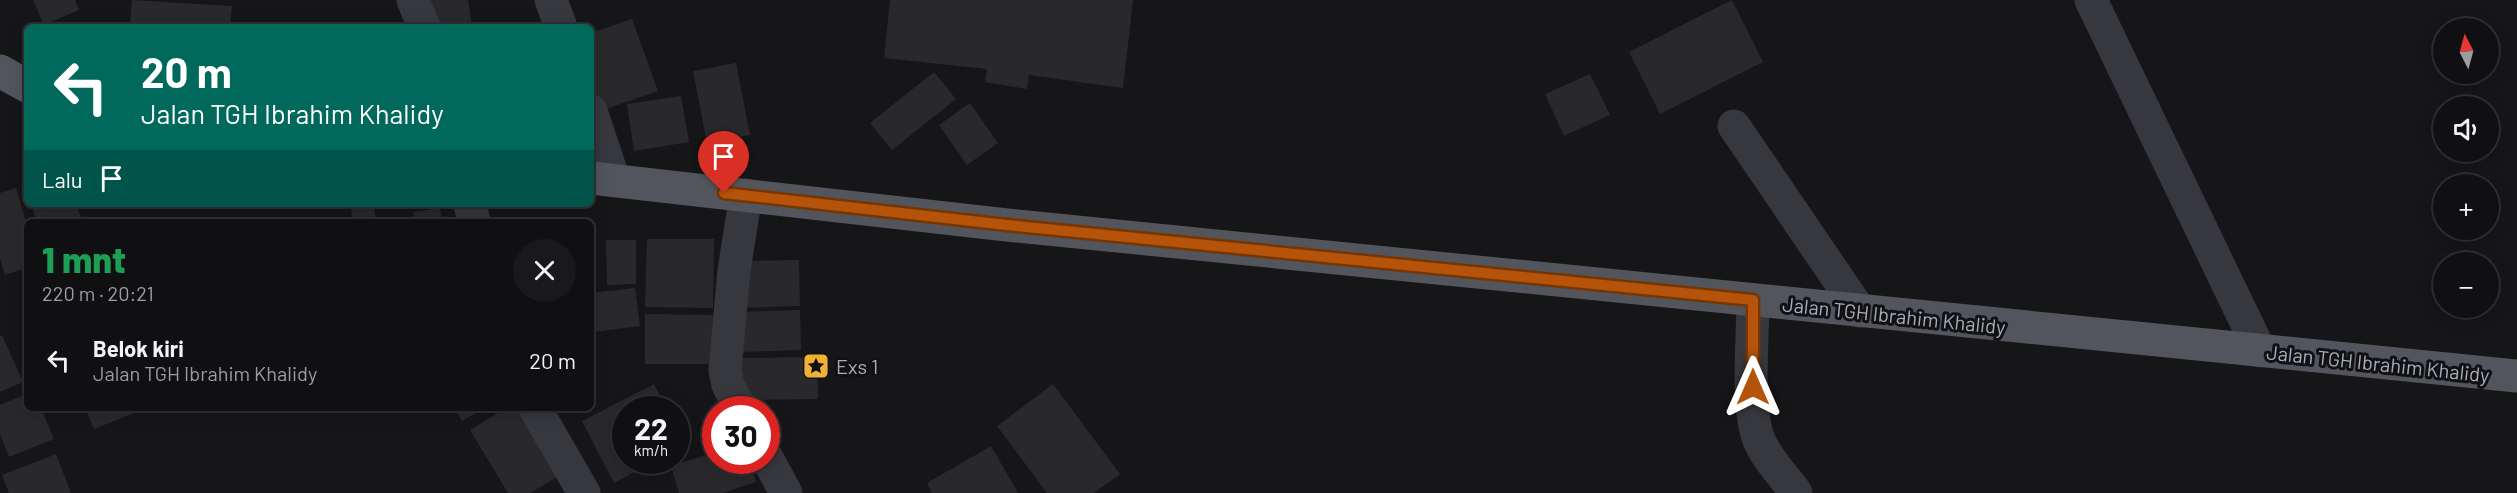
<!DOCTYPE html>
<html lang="id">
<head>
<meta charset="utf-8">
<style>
	body { margin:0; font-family:Barlow,sans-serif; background:#19191b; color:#f1f3f6; height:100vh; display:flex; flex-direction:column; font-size:22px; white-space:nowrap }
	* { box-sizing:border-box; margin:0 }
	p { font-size:20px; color:#9c9d9f }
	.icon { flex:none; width:33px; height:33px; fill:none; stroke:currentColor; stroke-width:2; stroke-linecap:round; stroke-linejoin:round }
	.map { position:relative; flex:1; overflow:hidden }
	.side { position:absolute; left:24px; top:219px; width:570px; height:192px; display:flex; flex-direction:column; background:#101012; border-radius:9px; box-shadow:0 3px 15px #0003,0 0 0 2px #303032 }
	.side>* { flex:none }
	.guide { position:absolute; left:24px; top:24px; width:570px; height:183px; border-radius:9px; box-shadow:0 3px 15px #0003,0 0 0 2px #303032; background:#00695c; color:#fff; overflow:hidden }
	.needle { width:39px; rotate:354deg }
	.fabs { position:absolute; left:2433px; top:18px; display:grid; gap:12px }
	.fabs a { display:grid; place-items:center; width:66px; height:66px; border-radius:50%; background:#101012; box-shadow:0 3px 15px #0003,0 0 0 2px #303032; font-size:30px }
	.speed { position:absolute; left:612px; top:396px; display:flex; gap:12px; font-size:30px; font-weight:700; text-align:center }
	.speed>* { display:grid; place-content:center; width:78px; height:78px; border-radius:50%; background:#101012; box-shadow:0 3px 15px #0003,0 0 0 2px #303032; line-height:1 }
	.speed small { font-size:15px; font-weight:400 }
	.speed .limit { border:9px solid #d22; background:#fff; color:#111 }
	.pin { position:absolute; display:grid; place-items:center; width:51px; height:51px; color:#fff; margin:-62px -26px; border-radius:50% 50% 50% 0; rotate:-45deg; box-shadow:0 0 6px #0007 }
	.pin .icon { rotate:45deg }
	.me { position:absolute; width:66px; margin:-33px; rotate:0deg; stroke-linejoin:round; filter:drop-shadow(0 0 4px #0008) }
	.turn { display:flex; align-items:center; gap:21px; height:126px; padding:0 18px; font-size:27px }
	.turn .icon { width:78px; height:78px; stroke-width:2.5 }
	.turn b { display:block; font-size:42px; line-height:51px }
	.then { display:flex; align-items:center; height:57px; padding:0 18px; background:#0003; gap:12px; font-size:22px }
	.round { display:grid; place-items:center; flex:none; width:63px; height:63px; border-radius:32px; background:#19191b }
	.overview { display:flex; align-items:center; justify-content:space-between; height:102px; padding:0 18px }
	h1 { font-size:36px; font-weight:800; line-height:45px; color:#1e9e55 }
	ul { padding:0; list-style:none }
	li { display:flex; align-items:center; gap:18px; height:78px; padding:0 18px }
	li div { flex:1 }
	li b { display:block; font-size:22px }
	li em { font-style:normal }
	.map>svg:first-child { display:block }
	.building { fill:#29292c }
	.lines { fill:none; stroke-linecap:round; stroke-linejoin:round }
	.minor { stroke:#37383d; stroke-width:33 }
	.primary { stroke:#53555c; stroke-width:33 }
	.route-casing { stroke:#753606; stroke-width:15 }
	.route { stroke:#b45309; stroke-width:10 }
	.labels { text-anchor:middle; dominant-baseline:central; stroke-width:6; stroke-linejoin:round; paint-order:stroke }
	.street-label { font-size:20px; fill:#a8adb8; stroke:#111113 }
	.poi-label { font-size:20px; fill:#a8adb8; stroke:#111113; text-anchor:start }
</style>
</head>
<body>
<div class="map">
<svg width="2517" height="493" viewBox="0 0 2517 493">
	<rect width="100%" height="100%" fill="#161618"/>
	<path class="building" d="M33,0H75L79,10L44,25Z
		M132,0L232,6L230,27H130Z
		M431,0H468L472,27H435Z
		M890,0H1133L1123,88L1029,75L1027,89L985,82L987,69L884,58Z
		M1732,0L1763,62L1660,114L1629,52Z
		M632,19L658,91L600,111L591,88V33Z
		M736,63L750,135L707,143L693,71Z
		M934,72L956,99L892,150L870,123Z
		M1590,74L1610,115L1564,136L1545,94Z
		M681,96L689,142L634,151L627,104Z
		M970,103L998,143L967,165L939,125Z
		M16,188L27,225V268L5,275L0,258V193Z
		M31,204H76L83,222H37Z
		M350,204H374L376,222H353Z
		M440,208L442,222H415L413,212Z
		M647,239H714L713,308L645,307Z
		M606,240H636V284L607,285Z
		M799,260L800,306L740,308L739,261Z
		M635,288L640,326L593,332L591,293Z
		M800,310L801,350L740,352L738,312Z
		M645,314L713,315L712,364H645Z
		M2,335L23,382L0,392V336Z
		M817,357L818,399L737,400L736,358Z
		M654,384L667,410H626V460H658L614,483L582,421Z
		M1053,384L1120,474L1094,493H1047L997,426Z
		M27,394V408H41L54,439L9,457L0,434V405Z
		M85,408H147L94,429Z
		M455,408H485L462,421Z
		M506,408H522L562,474L530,493H508L470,430Z
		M676,427L686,446L676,451Z
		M991,446L1018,493H932L927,483Z
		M716,452V460H749L756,482L722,493H679L671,466Z
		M56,454L71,493H9L2,475Z"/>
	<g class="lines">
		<path class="minor" d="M413,0L424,27
			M551,0L561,27
			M2091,0L2260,351
			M591,111L614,180
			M1734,126L1860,311
			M470,204L474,222
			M1753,300C1753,336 1746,409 1759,440C1766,458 1784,476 1796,493
			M535,408L584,493
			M741,410L728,385L725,370L734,270L746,195
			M766,456L786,493"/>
		<path class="primary" d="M0,71L27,86
			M591,178L1007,225L2517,376"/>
	</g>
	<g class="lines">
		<defs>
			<path id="route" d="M724,193L1007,225L1753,300V387"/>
		</defs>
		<use href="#route" class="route-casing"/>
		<use href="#route" class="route"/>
	</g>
	<defs>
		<symbol id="sight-square" viewBox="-11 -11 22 22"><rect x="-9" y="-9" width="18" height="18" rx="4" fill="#f2b134" stroke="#111113"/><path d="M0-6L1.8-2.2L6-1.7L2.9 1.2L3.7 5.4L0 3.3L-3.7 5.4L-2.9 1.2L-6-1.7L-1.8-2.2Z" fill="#111"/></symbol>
	</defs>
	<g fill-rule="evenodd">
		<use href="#sight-square" x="801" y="351" width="30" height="30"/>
	</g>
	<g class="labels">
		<g class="street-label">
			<text transform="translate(1894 315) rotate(6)">Jalan TGH Ibrahim Khalidy</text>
			<text transform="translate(2378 363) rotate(6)">Jalan TGH Ibrahim Khalidy</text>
		</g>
		<g class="poi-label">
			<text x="836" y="366">Exs 1</text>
		</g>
	</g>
</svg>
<div class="fabs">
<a><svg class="needle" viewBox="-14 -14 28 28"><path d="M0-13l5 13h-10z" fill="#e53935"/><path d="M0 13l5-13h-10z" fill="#9c9d9f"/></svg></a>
<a><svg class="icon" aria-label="sound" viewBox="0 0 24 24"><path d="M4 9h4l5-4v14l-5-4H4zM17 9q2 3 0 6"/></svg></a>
<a>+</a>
<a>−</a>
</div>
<div class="speed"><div>22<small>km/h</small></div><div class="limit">30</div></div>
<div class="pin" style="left:724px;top:193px;background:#d93025"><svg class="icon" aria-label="arrive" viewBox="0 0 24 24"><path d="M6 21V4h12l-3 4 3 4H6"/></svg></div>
<svg class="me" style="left:1753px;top:387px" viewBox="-20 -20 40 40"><path d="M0-17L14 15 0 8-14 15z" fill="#b45309" stroke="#fff" stroke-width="4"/></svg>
<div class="guide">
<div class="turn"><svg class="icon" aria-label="left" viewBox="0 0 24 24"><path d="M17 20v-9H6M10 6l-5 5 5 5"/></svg><div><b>20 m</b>Jalan TGH Ibrahim Khalidy</div></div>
<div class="then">Lalu<svg class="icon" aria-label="arrive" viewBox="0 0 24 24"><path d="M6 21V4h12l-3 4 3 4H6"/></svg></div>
</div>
<section class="side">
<div class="overview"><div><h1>1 mnt</h1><p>220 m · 20:21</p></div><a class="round"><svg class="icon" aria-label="close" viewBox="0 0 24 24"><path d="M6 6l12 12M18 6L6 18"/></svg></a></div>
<ul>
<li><svg class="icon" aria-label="left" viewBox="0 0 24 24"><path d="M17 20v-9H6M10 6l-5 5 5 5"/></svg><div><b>Belok kiri</b><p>Jalan TGH Ibrahim Khalidy</p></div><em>20 m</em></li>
</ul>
</section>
</div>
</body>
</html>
